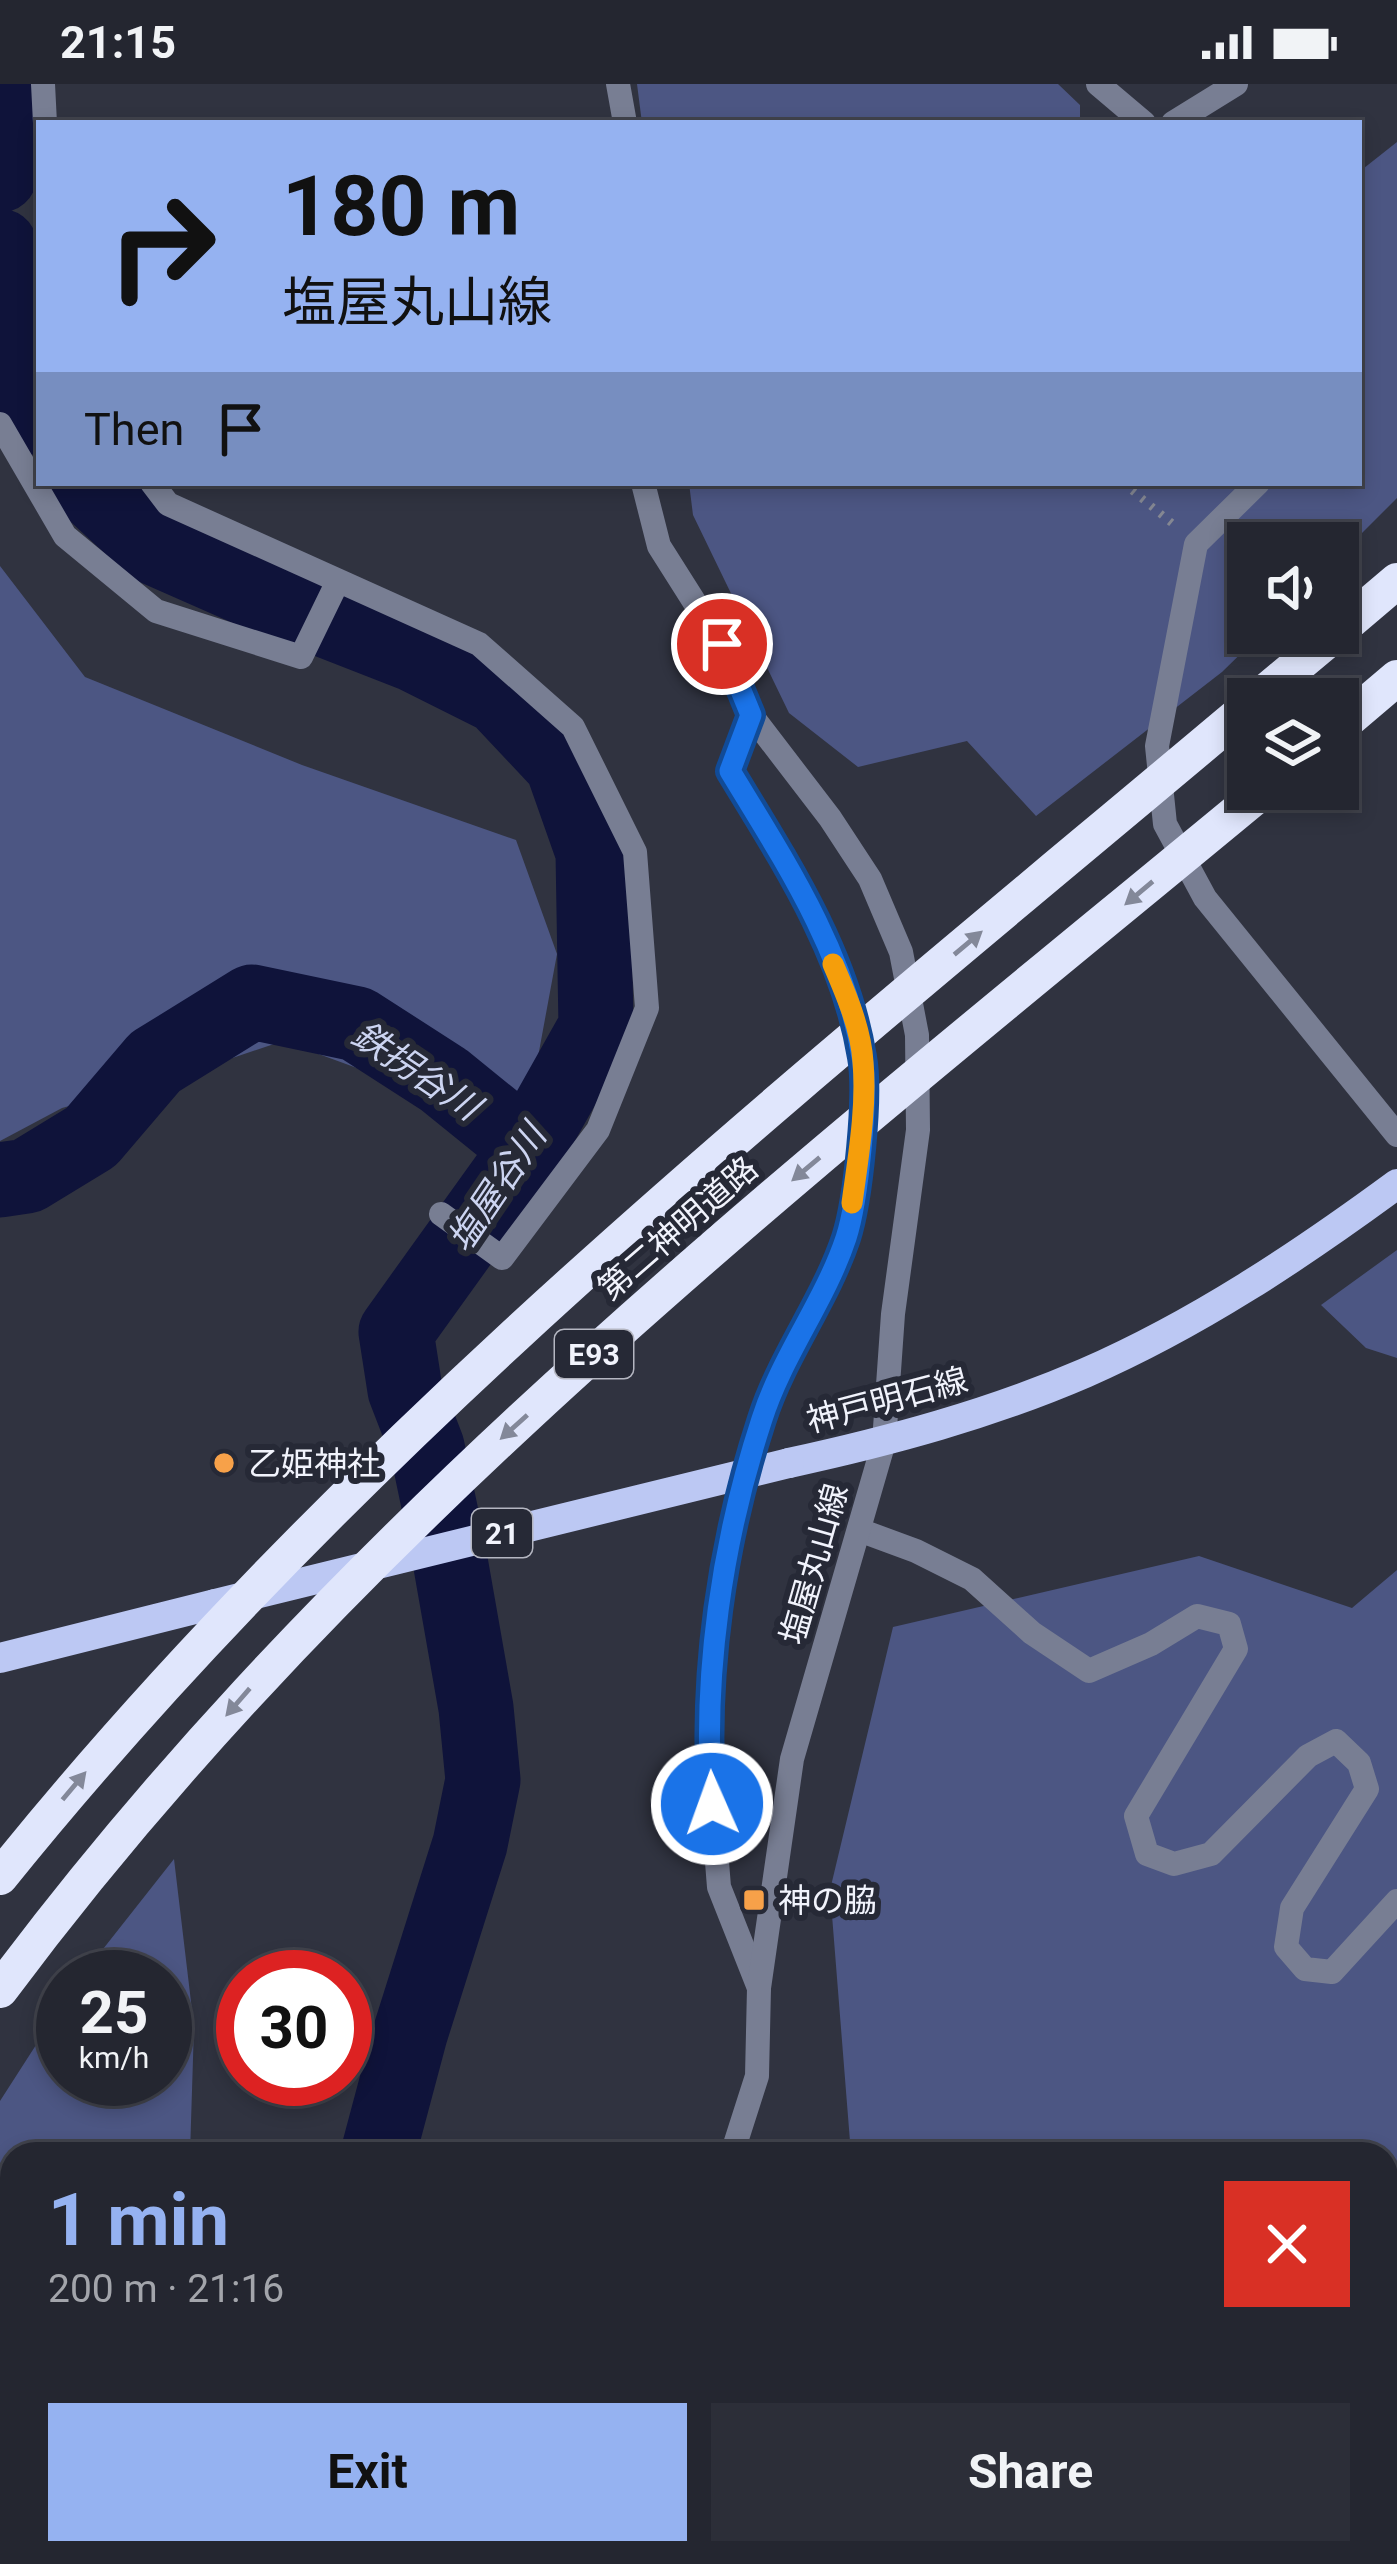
<!DOCTYPE html>
<html lang="en">
<head>
<meta charset="utf-8">
<style>
	body { margin:0; font-family:Roboto,"Noto Sans JP",sans-serif; background:#2c2e38; color:#f1f3f6; height:100vh; display:flex; flex-direction:column; font-size:45px; white-space:nowrap }
	* { box-sizing:border-box; margin:0 }
	p { font-size:39px; color:#a3a5ab }
	.icon { flex:none; width:66px; height:66px; fill:none; stroke:currentColor; stroke-width:2; stroke-linecap:round; stroke-linejoin:round }
	.map { position:relative; flex:1; overflow:hidden }
	.side { position:absolute; left:0px; top:2058px; width:1398px; height:423px; display:flex; flex-direction:column; background:#242630; border-radius:36px 36px 0 0; box-shadow:0 6px 18px #0003,0 0 0 3px #41434c }
	.side>* { flex:none }
	.top-card { position:absolute; left:36px; top:36px; width:1326px; height:366px; border-radius:0px; box-shadow:0 6px 18px #0003,0 0 0 3px #41434c; background:#95b2f1; color:#111; overflow:hidden }
	.buttons { position:absolute; left:1227px; top:438px; display:grid; gap:24px }
	.buttons a { display:grid; place-items:center; width:132px; height:132px; border-radius:0px; background:#242630; box-shadow:0 6px 18px #0003,0 0 0 3px #41434c; font-size:60px }
	.speed { position:absolute; left:36px; top:1866px; display:flex; gap:24px; font-size:60px; font-weight:700; text-align:center }
	.speed>* { display:grid; place-content:center; width:156px; height:156px; border-radius:50%; background:#242630; box-shadow:0 6px 18px #0003,0 0 0 3px #41434c; line-height:1 }
	.speed small { font-size:30px; font-weight:400 }
	.speed .limit { border:18px solid #d22; background:#fff; color:#111 }
	.pin { position:absolute; display:grid; place-items:center; width:102px; height:102px; color:#fff; margin:-51px; border:6px solid #fff; border-radius:50%; box-shadow:0 3px 12px #0007 }
	.me { position:absolute; width:132px; margin:-66px; rotate:358deg; stroke-linejoin:round; filter:drop-shadow(0 0 9px #0008) }
	.turn { display:flex; align-items:center; gap:42px; height:252px; padding:0 48px; font-size:54px }
	.turn .icon { width:156px; height:156px; stroke-width:2.5 }
	.turn b { display:block; font-size:84px; line-height:102px }
	.then { display:flex; align-items:center; height:114px; padding:0 48px; background:#0003; gap:24px; font-size:45px }
	.round { display:grid; place-items:center; flex:none; width:126px; height:126px; border-radius:0px; background:#2c2e38 }
	.overview { display:flex; align-items:center; justify-content:space-between; height:204px; padding:0 48px }
	h1 { font-size:72px; font-weight:700; line-height:90px; color:#95b2f1 }
	.cta { display:flex; gap:24px; margin-top:auto; padding:24px 48px }
	.cta a { flex:1; height:138px; border-radius:0px; background:#95b2f1; color:#111; font-size:48px; font-weight:700; line-height:138px; text-align:center }
	.cta a+a { background:#2c2e38; color:#f1f3f6 }
	.status { display:flex; justify-content:space-between; align-items:center; height:84px; padding:0 60px; background:#242630; direction:ltr }
	.status svg { height:33px; fill:currentColor }
	.map>svg:first-child { display:block }
	.forest { fill:#4c5683 }
	.lines { fill:none; stroke-linecap:round; stroke-linejoin:round }
	.river { stroke:#0f133a; stroke-width:75 }
	.path { stroke:#848792; stroke-width:8; stroke-dasharray:3 9; stroke-linecap:butt }
	.minor { stroke:#787e93; stroke-width:24 }
	.tertiary { stroke:#787e93; stroke-width:24 }
	.primary { stroke:#bcc8f3; stroke-width:30 }
	.motorway { stroke:#e0e6fc; stroke-width:36 }
	.primary-bridge { stroke:#bcc8f3; stroke-width:30 }
	.motorway-bridge { stroke:#e0e6fc; stroke-width:36 }
	.oneway { fill:#838899 }
	.route-casing { stroke:#114b97; stroke-width:30 }
	.route { stroke:#1a73e8; stroke-width:21 }
	.slow { stroke:#f59e0b; stroke-width:21 }
	.poi-dot { fill:#f7a149; stroke:#262936; stroke-width:4.5 }
	.labels { text-anchor:middle; dominant-baseline:central; stroke-width:12; stroke-linejoin:round; paint-order:stroke }
	.shield { fill:#262936; stroke:#b4b6c1; stroke-width:3 }
	.shield-label { font-size:30px; font-weight:bold; fill:#f1f3fc }
	.street-label { font-size:33px; fill:#f1f3fc; stroke:#262936 }
	.poi-label { font-size:33px; fill:#f1f3fc; stroke:#262936; text-anchor:start }
	.water-label { font-size:36px; font-style:italic; fill:#ccd4f1; stroke:#262936 }
</style>
</head>
<body>
<div class="status"><b>21:15</b><svg viewBox="0 0 49 12"><path d="M0 12V9h3v3zM5 12V6h3v6zM10 12V3h3v9zM15 12V0h3v12zM26 1h20v11H26zM47 4h2v5h-2z"/></svg></div>
<div class="map">
<svg width="1397" height="2480" viewBox="0 0 1397 2480">
	<rect width="100%" height="100%" fill="#303340"/>
	<path class="forest" d="M637,0H1058L1080,21V39H642Z
		M1397,58V414L1338,473V459H1248V549H1262L1222,588L1036,732L967,657L858,683L789,629L693,431L689,399H1359V88Z
		M0,482L85,593L302,681L516,756L557,870L533,1000L482,1063L387,995L283,957L182,991L62,1024L0,1057Z
		M1397,1166V1274L1366,1264L1321,1221Z
		M1199,1472L1352,1524L1397,1486V2480H1051L1042,2469H1386V2070H851L830,1806L893,1543Z
		M174,1775L194,1943L190,2070H12V2469H255L251,2480H0V2017L63,1919V1995H165V1893H81Z"/>
	<g class="lines">
		<path class="river" d="M0,91L6,0
			M0,162L11,254L39,334
			M84,399L153,463L262,511L413,570L499,613L562,680L593,768L596,943L528,1064L396,1248L405,1306L427,1363L447,1459L476,1624L483,1696L470,1760L410,1950L378,2070
			M0,1096L27,1092L91,1053L155,978L252,918L357,940L444,996L528,1064
			M308,2480L310,2469"/>
		<path class="path" d="M1123,399L1173,440"/>
		<path class="minor" d="M43,0L45,39
			M618,0L625,39
			M1098,0L1144,39
			M1173,39L1236,0
			M0,340L65,452L156,527L301,573L338,497
			M152,399L168,420L479,560L573,643L635,768L647,924L598,1046L502,1174L441,1130
			M643,399L659,462L721,560L751,631L830,734L870,795L901,868L917,951L918,1046L893,1230L884,1358
			M1258,399L1196,460L1157,662L1165,740L1205,814L1397,1051
			M751,631L730,687L803,806L848,914L864,978L859,1070L847,1152L763,1331L728,1463L716,1550L709,1678L719,1803L759,1904
			M859,1446L916,1467L972,1495L1032,1549L1089,1587L1151,1560L1197,1532L1229,1540L1236,1565L1136,1732L1147,1770L1174,1780L1211,1770L1308,1672L1336,1657L1359,1679L1367,1705L1292,1824L1286,1863L1305,1885L1332,1888L1397,1817"/>
		<path class="tertiary" d="M732,2070L757,1992L759,1904L792,1675L884,1358
			M758,2469V2480
			M392,2480L409,2469"/>
		<path class="primary" d="M789,1379C890,1357 990,1330 1085,1289C1197,1240 1299,1172 1397,1100
			M0,1574L215,1520"/>
		<path class="motorway" d="M1338,547L1397,497
			M1257,615L1336,549
			M1338,644L1397,594"/>
		<path class="primary-bridge" d="M215,1520L789,1379"/>
		<path class="motorway-bridge" d="M0,1793C359,1347 812,990 1248,623
			M0,1906C349,1437 814,1078 1261,708"/>
	</g>
	<defs><path id="oneway-solid" d="M-6-.8H1V-3.2L6.5 0L1 3.2V.8H-6Z" transform="scale(3)"/></defs>
	<g class="oneway">
		<use href="#oneway-solid" transform="translate(1139 809) rotate(140)"/>
		<use href="#oneway-solid" transform="translate(968 859) rotate(-40)"/>
		<use href="#oneway-solid" transform="translate(806 1085) rotate(140)"/>
		<use href="#oneway-solid" transform="translate(514 1343) rotate(138)"/>
		<use href="#oneway-solid" transform="translate(238 1618) rotate(131)"/>
		<use href="#oneway-solid" transform="translate(74 1702) rotate(-50)"/>
	</g>
	<g class="lines">
		<defs>
			<path id="route" d="M712,1720C702,1592 722,1457 762,1335C782,1272 825,1217 846,1154C858,1117 869,1011 862,973C845,868 784,776 730,687L751,631L722,560"/>
		</defs>
		<use href="#route" class="route-casing"/>
		<use href="#route" class="route"/>
		<path class="slow" d="M833,880C846,910 861,945 863,978C867,1024 858,1074 852,1119"/>
	</g>
	<g class="poi-dot">
		<circle cx="224" cy="1379" r="12"/>
		<rect x="742" y="1804" width="24" height="24" rx="6"/>
	</g>
	<g class="labels">
		<g class="shield">
			<rect x="555" y="1246" width="78" height="48" rx="9"/>
			<rect x="472" y="1425" width="60" height="48" rx="9"/>
		</g>
		<g class="shield-label">
			<text x="594" y="1270">E93</text>
			<text x="502" y="1449">21</text>
		</g>
		<g class="street-label">
			<text transform="translate(678 1144) rotate(-41)">第二神明道路</text>
			<text transform="translate(887 1316) rotate(-15)">神戸明石線</text>
			<text transform="translate(814 1480) rotate(-74)">塩屋丸山線</text>
		</g>
		<g class="poi-label">
			<text x="248" y="1379">乙姫神社</text>
			<text x="778" y="1816">神の脇</text>
		</g>
		<g class="water-label">
			<text transform="translate(416 987) rotate(34)">鉄拐谷川</text>
			<text transform="translate(497 1104) rotate(-56)">塩屋谷川</text>
		</g>
	</g>
</svg>
<div class="buttons">
<a><svg class="icon" aria-label="sound" viewBox="0 0 24 24"><path d="M4 9h4l5-4v14l-5-4H4zM17 9q2 3 0 6"/></svg></a>
<a><svg class="icon" aria-label="layers" viewBox="0 0 24 24"><path d="M12 4l9 5-9 5-9-5zM3 14l9 5 9-5"/></svg></a>
</div>
<div class="speed"><div>25<small>km/h</small></div><div class="limit">30</div></div>
<div class="pin" style="left:722px;top:560px;background:#d93025"><svg class="icon" aria-label="arrive" viewBox="0 0 24 24"><path d="M6 21V4h12l-3 4 3 4H6"/></svg></div>
<svg class="me" style="left:712px;top:1720px" viewBox="-20 -20 40 40"><circle r="17" fill="#1a73e8" stroke="#fff" stroke-width="3"/><path d="M0-11L8 9 0 5-8 9z" fill="#fff"/></svg>
<div class="top-card">
<div class="turn"><svg class="icon" aria-label="right" viewBox="0 0 24 24"><path d="M7 20v-9h11M14 6l5 5-5 5"/></svg><div><b>180 m</b>塩屋丸山線</div></div>
<div class="then">Then<svg class="icon" aria-label="arrive" viewBox="0 0 24 24"><path d="M6 21V4h12l-3 4 3 4H6"/></svg></div>
</div>
<section class="side">
<div class="overview"><div><h1>1 min</h1><p>200 m · 21:16</p></div><a class="round" style="background:#d93025;color:#fff"><svg class="icon" aria-label="close" viewBox="0 0 24 24"><path d="M6 6l12 12M18 6L6 18"/></svg></a></div>
<div class="cta"><a>Exit</a><a>Share</a></div>
</section>
</div>
</body>
</html>
